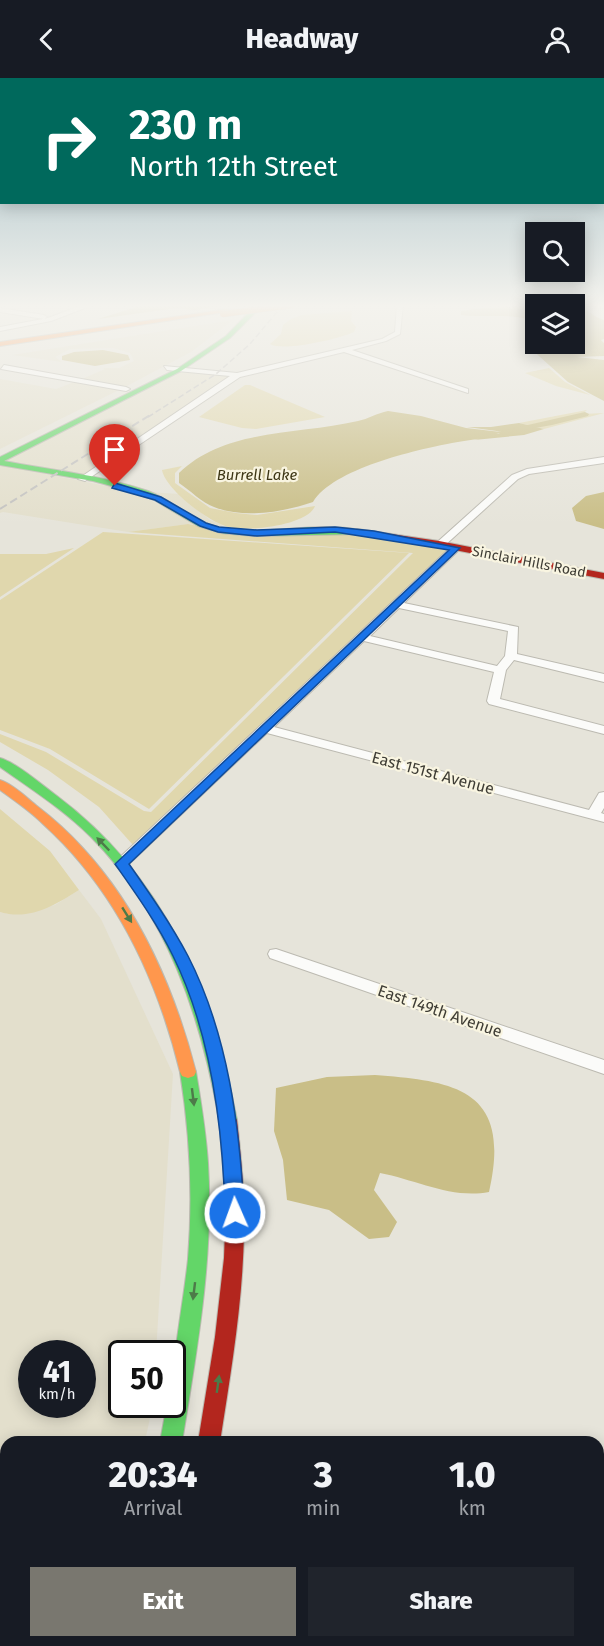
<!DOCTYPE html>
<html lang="en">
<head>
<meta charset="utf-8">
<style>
	body { margin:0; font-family:"Fira Sans",sans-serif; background:#20242c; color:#f1f3f6; height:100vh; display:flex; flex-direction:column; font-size:22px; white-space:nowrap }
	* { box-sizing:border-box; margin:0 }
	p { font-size:20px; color:#9ea1a6 }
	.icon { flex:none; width:33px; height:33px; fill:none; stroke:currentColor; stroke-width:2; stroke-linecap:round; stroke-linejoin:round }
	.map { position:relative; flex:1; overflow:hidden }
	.panel { position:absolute; left:0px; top:1358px; width:604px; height:212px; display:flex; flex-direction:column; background:#171b24; border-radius:18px 18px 0 0; box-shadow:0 3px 15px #0003 }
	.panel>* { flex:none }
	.top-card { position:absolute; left:0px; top:0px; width:604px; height:126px; box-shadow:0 3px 15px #0003; background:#00695c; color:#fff; overflow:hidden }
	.buttons { position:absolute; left:525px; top:144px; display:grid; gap:12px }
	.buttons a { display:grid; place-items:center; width:60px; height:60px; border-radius:0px; background:#171b24; box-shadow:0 3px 15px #0003; font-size:30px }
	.speed { position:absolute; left:18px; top:1262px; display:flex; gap:12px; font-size:30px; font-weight:700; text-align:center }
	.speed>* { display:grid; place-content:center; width:78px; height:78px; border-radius:50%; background:#171b24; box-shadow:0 3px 15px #0003; line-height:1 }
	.speed small { font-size:15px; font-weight:400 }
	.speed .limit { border:3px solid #111; border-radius:9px; background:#fff; color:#111 }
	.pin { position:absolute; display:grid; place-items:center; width:51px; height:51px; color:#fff; margin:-62px -26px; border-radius:50% 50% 50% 0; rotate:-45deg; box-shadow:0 0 6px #0007 }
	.pin .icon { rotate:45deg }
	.me { position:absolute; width:66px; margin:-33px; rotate:358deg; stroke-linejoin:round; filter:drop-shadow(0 0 4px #0008) }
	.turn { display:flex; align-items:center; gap:21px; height:126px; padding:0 30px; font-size:27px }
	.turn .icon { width:78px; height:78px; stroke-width:2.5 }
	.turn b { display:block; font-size:42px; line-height:51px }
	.eta { display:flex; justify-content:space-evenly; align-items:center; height:102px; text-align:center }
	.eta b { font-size:36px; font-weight:800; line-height:42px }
	.action { display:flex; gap:12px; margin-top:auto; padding:12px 30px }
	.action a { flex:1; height:69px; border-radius:0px; background:#79776f; color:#fff; font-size:24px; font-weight:800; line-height:69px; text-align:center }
	.action a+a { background:#20242c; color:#f1f3f6 }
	header { display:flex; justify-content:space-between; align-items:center; height:78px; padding:0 30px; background:#171b24; font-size:27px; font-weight:800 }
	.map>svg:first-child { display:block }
	.built { fill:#e3dfcc; fill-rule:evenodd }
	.green { fill:#e0d7ad }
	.water { fill:#c9be87 }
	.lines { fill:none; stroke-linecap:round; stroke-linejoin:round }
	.canal { fill:#c9be87; fill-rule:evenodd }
	.street-casing { stroke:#bcbab1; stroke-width:2 }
	.fast-casing { stroke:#bcbab1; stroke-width:2 }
	.slow-casing { stroke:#bcbab1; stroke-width:2 }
	.jam-casing { stroke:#bcbab1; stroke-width:2 }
	.street { fill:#fbfbf9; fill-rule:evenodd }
	.fast { fill:#63d668; fill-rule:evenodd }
	.slow { fill:#ff974d; fill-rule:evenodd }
	.jam { fill:#b3261e; fill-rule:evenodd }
	.rail-far1 { stroke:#c3c2c0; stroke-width:1.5; stroke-dasharray:6 3; stroke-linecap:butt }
	.rail { stroke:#c3c2c0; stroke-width:2; stroke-dasharray:8 4; stroke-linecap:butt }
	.slow-bridge-casing { stroke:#bcbabe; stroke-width:7; stroke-linecap:butt }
	.slow-bridge { stroke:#ff974d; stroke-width:6 }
	.oneway { fill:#4d7a49 }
	.route { fill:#1a73e8; stroke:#114b97; stroke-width:1.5 }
	.labels { text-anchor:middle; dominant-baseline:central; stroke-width:4.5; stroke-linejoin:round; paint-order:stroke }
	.far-street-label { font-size:14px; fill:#3f3d35; stroke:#f9f5e1 }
	.far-water-label { font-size:15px; font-style:italic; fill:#3d3615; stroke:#f9f5e1 }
	.street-label { font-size:16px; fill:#3f3d35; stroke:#f9f5e1 }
</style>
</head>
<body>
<header><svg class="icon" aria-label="back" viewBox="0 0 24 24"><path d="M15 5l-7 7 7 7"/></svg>Headway<svg class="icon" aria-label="person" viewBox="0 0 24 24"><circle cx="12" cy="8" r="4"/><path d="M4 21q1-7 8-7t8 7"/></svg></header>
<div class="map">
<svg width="604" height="1568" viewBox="0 0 604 1568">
	<rect width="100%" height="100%" fill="#e6e4da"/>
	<path class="built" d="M233,242L191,274L125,309L82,301L105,291L102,290H119L134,283L130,275L113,270L70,271L55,279L62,284L12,277Z
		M178,294L232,298L81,399L2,384Z
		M0,301L56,311L77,303L121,311L0,371Z
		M0,387L132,413L203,449L188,446L128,454L3,434L0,435Z
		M149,414L179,416L210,442L223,447L219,449L206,445Z
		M79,812L101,841L173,996L156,1275H122V1326H153L145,1363L6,1364V1563H24L21,1568H0V834L7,836L55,827ZM32,1275H82V1326H32Z"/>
	<path class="green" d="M352,233L351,243L356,249L354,254C339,261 283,274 270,266L281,256L283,247L291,241L302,237Z
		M549,290L565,304L590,317L556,308L525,295Z
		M245,307H250L325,339L256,351L242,350L199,339Z
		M587,332L582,336L604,335L544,351L519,345Z
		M182,388L175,395V405L210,430L236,435L257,437L315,428C308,447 251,453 233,450C211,447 165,411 162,392Z
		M188,446L247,458L334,454L450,471L133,767L99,729L48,692L0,664V656L46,674L144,733L151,734L413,475L128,454Z
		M103,454L409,475L149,731L50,671L0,652V522Z
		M74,470L0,519V476H46Z
		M0,731L50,773L79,812C55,827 30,843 0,834Z"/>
	<path class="water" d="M186,227H226L195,232L177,230L98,241L139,228Z
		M535,228V245C522,234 480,240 461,237V233L482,230Z
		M575,228C589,231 591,238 604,242V261L601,262L604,265V278L577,279L604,282V323L568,304L530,270L536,266H574Z
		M103,272L128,277L130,282L95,288L62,282V278L74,274Z
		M388,333L421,338L466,350L501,354C488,361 467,362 452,365C415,372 333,391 313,424C283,434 245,441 214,429C202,425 190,412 179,405V395C226,350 298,357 358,343C368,341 377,335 388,333Z
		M423,337L467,349H491L519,345L544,351L524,357L474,362L504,354L467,349Z
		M604,414V451L576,443L572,430L586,418Z
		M375,997C458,1003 512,1013 489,1114C451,1121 417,1102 380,1095L374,1112L397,1144L389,1159L369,1161L329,1132L287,1122L283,1082L274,1053L276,1010L327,999Z"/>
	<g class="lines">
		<path class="canal" d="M585,334L589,336L588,338L552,347L501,356L497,354Z"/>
		<defs>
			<path id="street" d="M83,227H93L51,243L0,253V249L48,240Z
				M397,227H403L400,256L386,263L352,272L468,311V315L344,274L240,299L85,403L78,401L230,298L167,292L164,288L237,295L382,261L395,254Z
				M0,230L44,237L47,239L44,241L0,234Z
				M4,287L126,309L130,311L126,313L1,291Z
				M604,379V385L529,396L518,401L443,469L434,467L512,397L527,391Z
				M452,468L461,470L404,525L518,549L517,576L604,596V604L514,582L506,592L500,621L604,648V656L489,626L487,623L494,594L364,563L274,649L589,732L599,715L604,714V730L601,735L604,736V744L267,655L127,788H117L114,785L117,782ZM399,530L508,553L505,578L497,588L370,558Z
				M276,871L604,982V996L270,880L268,876L270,872Z
				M23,1563H52L50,1568H21Z"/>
			<path id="fast" d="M256,227H263L230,260L181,293L4,383C52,392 101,397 148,413C174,423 195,445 222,450C268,458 315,443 360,452V456L254,458L221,455L198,448L154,422L126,412L93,403L0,387V379L177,291L226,258Z
				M0,680C17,685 42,707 57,718C165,799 212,913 237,1042L234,1047L228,1049L222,1047L219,1042C201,938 167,836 91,759C64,732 31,711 0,689Z
				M188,988L194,990L196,994C201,1024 206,1054 208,1085C214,1178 197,1272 182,1364H160L167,1326H172C172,1277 183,1229 188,1181C193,1118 190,1056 180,994L182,990Z"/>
			<path id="slow" d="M228,231L226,234L0,268V264Z
				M0,702C13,706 27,720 37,728C122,793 170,893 196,994L194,998L188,1000L182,998L180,994C157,900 116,812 43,746C30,733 15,723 0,712Z
				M125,1563H149L148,1568H124Z"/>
			<path id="jam" d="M357,451L439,463L604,495V501L439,469L354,456L353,454Z
				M228,1035L234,1037L237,1042C241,1079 245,1116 244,1153C243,1223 231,1294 220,1364H198L215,1259L224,1180L226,1125L219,1042L222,1037Z
				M168,1563H192L191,1568H167Z"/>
		</defs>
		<use href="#street" class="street-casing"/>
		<use href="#fast" class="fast-casing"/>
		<use href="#slow" class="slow-casing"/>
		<use href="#jam" class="jam-casing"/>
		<use href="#street" class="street"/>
		<use href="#fast" class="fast"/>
		<use href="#slow" class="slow"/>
		<use href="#jam" class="jam"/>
		<path class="rail-far1" d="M148,339L216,296L250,266L283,227"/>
		<path class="rail" d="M0,431L150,337"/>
		<defs>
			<path id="slow-bridge" d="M223,236L292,227"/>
		</defs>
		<use href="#slow-bridge" class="slow-bridge-casing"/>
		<use href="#slow-bridge" class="slow-bridge"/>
	</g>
	<defs><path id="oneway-solid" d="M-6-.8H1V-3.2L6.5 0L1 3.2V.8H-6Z" transform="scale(1.5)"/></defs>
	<g class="oneway">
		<use href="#oneway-solid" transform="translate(103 766) rotate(-134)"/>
		<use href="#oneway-solid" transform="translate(127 837) rotate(58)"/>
		<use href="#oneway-solid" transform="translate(193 1019) rotate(83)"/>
		<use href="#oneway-solid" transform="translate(194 1213) rotate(97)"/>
		<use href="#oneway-solid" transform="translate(218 1306) rotate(-82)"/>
	</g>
	<linearGradient id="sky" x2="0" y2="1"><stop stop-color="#9bb8c1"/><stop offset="0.51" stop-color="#f4f3ee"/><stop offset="1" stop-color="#f4f3ee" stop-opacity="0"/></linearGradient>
	<rect width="604" height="447" fill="url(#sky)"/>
	<path class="route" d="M115,405L161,419L206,445L219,449L257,452L335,449L374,453L460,470L129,786C150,816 171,846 188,878C228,956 240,1049 244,1135L241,1141L235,1143L228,1141L225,1135C223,1051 211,955 173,878C157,845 136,816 115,786L449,472L335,454L257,458L218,454L200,448L155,422L112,410Z"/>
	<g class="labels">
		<g class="far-street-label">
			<text transform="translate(529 484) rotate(11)">Sinclair Hills Road</text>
		</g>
		<g class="far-water-label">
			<text x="257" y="397">Burrell Lake</text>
		</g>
		<g class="street-label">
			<text transform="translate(433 695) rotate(15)">East 151st Avenue</text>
			<text transform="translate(440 933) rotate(19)">East 149th Avenue</text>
		</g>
	</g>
</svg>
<div class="buttons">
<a><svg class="icon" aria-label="search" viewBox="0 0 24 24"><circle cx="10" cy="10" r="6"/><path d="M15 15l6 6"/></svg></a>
<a><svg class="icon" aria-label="layers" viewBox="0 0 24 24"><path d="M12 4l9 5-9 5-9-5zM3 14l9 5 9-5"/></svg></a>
</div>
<div class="speed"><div>41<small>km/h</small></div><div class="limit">50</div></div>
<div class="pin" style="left:115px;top:408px;background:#d93025"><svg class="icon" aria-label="arrive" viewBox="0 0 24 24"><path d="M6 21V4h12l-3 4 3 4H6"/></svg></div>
<svg class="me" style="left:235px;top:1135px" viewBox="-20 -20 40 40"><circle r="17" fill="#1a73e8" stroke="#fff" stroke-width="3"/><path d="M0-11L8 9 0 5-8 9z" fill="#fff"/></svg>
<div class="top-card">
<div class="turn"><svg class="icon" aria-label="right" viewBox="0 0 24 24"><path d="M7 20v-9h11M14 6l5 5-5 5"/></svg><div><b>230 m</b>North 12th Street</div></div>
</div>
<section class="panel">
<div class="eta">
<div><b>20:34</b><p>Arrival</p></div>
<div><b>3</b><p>min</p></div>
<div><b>1.0</b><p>km</p></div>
</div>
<div class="action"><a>Exit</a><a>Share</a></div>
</section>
</div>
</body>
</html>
